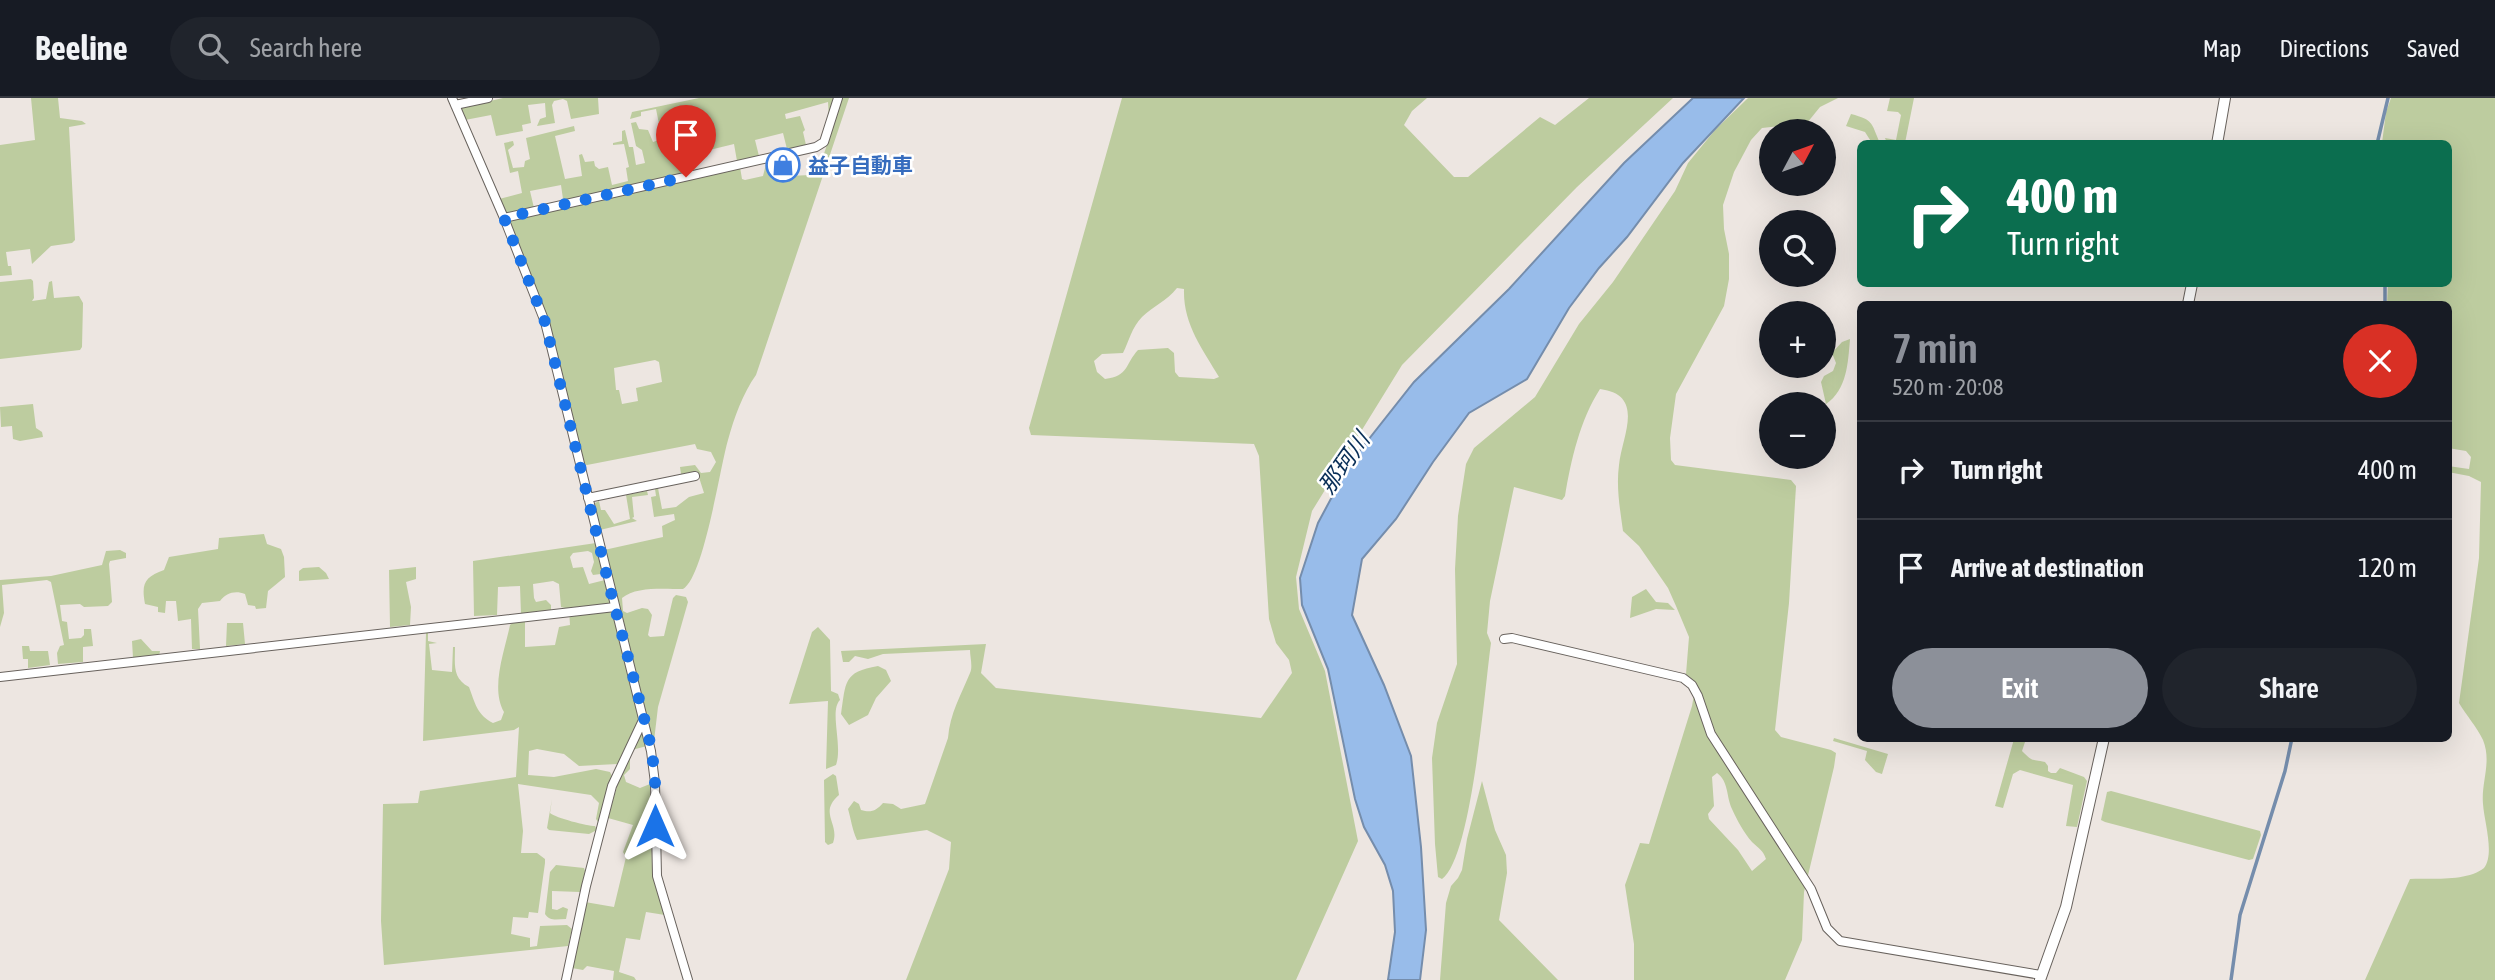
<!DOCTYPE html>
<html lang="en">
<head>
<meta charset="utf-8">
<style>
	body { margin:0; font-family:"Asap Condensed","Noto Sans JP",sans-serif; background:#20242c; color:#f1f3f6; height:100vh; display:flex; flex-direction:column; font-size:26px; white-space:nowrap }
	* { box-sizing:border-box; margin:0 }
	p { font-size:23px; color:#9ea1a6 }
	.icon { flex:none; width:38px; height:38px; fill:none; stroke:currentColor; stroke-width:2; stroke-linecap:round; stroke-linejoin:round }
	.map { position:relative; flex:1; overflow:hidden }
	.panel { position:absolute; left:1857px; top:203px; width:595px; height:441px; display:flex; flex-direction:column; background:#171b24; border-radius:10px; box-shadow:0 7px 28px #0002 }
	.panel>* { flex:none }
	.banner { position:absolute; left:1857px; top:42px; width:595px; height:147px; border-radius:10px; box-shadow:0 7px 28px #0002; background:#0b6e4f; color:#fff; overflow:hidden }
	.needle { width:46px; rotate:49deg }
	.tools { position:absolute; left:1759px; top:21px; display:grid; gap:14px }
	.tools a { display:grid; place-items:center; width:77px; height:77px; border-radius:50%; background:#171b24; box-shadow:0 7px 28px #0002; font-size:35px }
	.pin { position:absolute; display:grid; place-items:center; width:60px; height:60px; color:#fff; margin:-72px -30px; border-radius:50% 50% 50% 0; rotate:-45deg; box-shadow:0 0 7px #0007 }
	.pin .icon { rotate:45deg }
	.me { position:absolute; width:77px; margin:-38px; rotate:0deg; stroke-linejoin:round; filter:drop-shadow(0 0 5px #0008) }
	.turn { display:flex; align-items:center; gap:24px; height:147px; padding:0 35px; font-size:32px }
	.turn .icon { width:91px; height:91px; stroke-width:2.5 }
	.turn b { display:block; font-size:49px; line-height:60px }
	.round { display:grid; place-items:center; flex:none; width:74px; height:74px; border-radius:37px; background:#20242c }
	.headline { display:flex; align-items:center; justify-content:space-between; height:119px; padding:0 35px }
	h1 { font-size:42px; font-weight:600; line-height:52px; color:#8c9099 }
	.button { display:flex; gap:14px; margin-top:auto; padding:14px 35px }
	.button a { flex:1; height:80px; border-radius:42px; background:#8c9099; color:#fff; font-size:28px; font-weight:600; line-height:80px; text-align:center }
	.button a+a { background:#20242c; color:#f1f3f6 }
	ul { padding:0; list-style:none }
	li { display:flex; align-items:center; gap:21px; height:98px; padding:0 35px; border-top:2px solid #363941 }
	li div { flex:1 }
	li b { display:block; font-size:26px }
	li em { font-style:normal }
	header { display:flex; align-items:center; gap:42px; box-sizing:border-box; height:98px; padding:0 35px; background:#171b24; border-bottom:2px solid #363941 }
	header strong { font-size:33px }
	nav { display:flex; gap:38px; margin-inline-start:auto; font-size:24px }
	.search { width:490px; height:63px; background:#20242c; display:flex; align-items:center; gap:18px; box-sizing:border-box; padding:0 24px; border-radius:38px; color:#9ea1a6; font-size:26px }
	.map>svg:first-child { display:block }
	.green { fill:#bdcc9f; fill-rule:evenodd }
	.water { fill:#98bcea; stroke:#758dac; stroke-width:2 }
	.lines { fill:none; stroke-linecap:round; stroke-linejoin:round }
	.stream { stroke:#758dac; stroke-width:3.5 }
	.minor-casing { stroke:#68625d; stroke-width:10 }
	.tertiary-casing { stroke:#68625d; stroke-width:12 }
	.minor { stroke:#fff; stroke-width:8 }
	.tertiary { stroke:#fff; stroke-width:10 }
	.route { stroke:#1a73e8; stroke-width:12; stroke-dasharray:0 21.6 }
	.labels { text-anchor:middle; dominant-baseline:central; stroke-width:5; stroke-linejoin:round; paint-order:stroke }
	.shop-label { font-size:21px; font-weight:bold; fill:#366cbe; stroke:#fff; text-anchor:start }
	.water-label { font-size:23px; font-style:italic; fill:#082e57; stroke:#fff }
</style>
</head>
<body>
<header>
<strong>Beeline</strong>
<div class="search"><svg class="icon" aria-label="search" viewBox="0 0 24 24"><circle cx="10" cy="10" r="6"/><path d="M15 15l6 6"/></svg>Search here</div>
<nav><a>Map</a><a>Directions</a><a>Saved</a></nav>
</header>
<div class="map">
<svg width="2495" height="882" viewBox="0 0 2495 882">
	<rect width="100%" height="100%" fill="#ede6e1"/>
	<path class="green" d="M31,0H58L60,20L82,23L86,26L69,29L75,142L72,145L51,148L32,166L30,151L6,154L8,168H11L12,177L0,178V47L35,42Z
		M503,0H598L599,16L571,21L567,3L563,1L554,3L552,7L555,25L537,28L540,21L546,19L545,5L528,7L531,25L522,27L523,33L496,38L491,17L465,22L460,10Z
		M699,0H835L829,21L828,4L785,16L786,21L800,18L805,32L803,34L806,47L787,51L783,35L755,42L759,58L737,63L734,46L689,57L692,72L725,67L740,69L742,81L745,82L763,78L767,62H774L777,76L790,78L810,77L812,69L817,68L822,62L842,0H849L756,277C743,295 734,320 728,342C720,369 704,479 683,491C665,491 636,488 622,500L623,513L627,515L642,510L648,511L652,517L648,537L650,539L664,538L673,500L676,497L686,499L688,504L658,609L654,643L647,648L624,654L617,666L579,668L564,656L537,651L529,653L528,677L554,679L596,671L610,674L612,678L598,724L596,721L599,705L591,697L518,686L523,733L521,755H537L545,761V765L538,815L529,814L528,820L513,819L511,836L530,840V849L537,848L540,828L567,827L572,831L568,848L384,867L381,823L383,706L418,705L420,693L516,679L519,629L514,632L423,643L426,535H428V543L437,545L429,546L432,572L452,574L453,549H455C455,566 452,580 469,589C475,605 477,617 493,625L501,622L504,614C490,590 505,552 510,527L513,524L525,522V549L555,547L559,529L570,527L569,511L561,509L559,486L553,483L533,486L534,500L536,504L546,502L551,507V513L521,516L520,488L498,489L497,517L474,518L473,463L596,445L604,452L663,439L662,428L675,422L674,416L654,419L651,399L656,398L655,391L658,390L662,411L676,409L689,399L704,395L697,373L681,376L680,369L695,367L701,375L710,374L716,364L711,354L697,351L695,346L587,367L584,366L547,217L509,125L512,121L544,113L563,101L561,87L530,93L534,110L509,116L503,112L499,101L522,95L518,73L510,75L504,45L513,43L514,47L508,52L513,70L524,69L525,63L530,61L526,40L574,28L575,33L555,38L565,81L582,78L579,57L582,56L585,64L594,63L595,68L599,71L608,69L612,87L628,83L626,70L629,69L624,46L613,47V45L622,43V33L625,32L629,49H633L636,67L645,65L642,52L636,48L631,25L636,24L639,31L648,32L653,44L662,41L656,11L641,14V18L630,21L632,14ZM655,262L659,264L662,284L636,290L638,303L622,306L619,292H616L614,270ZM588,453L592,455L594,464L591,473L593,477L608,475L609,481L589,486L583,469L573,470L570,459L573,455Z
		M1122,0H1427L1412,13L1404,27L1454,79H1468L1540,19L1555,27L1589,0H1673L1577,89L1402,267L1312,413L1296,479L1299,511L1325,573L1358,743L1296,882H906L949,771L951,744L927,732L857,742C852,731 851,721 848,711L854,703L859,706L861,712C871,715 876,713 883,705L893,706L901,711L925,706L948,640C950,615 961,597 970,575C973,569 970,559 970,552L883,556L868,561L855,558L849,564H843L841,553L986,546L981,575L996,590L1261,620L1292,575L1289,562L1276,545L1269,521L1259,358L1254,346L1031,337L1029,330ZM1177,190L1184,191C1183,226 1202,250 1219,279L1214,281L1179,279L1175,274L1174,255L1168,250L1138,252C1125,266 1129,278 1105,281L1097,274L1094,263L1102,256L1123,255C1129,243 1132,229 1142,219C1153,208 1167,203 1177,190Z
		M1748,0H1838L1820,9L1807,25L1762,30L1751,42L1734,74L1723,107L1724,131L1729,156V181L1724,208L1676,296L1670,340L1671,362L1675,367L1791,382L1796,388L1789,505L1775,632L1781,639L1831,652L1836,655L1834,669L1804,794L1802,842L1785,882H1634V846L1625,787L1640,745L1649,746L1692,608L1696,585L1686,576L1689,539L1676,508L1668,490L1639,448L1623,433C1620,411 1616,389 1619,367C1622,338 1646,297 1600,291C1580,322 1571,362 1565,398L1562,402L1514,389L1490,503L1487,535L1491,545C1485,587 1472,760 1442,781L1438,779L1435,746L1432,660L1437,625L1457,566L1455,471L1458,418L1466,366L1474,350L1535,299L1579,226L1613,184L1675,93L1688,65L1715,32ZM1717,675C1729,684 1726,698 1732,711C1737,722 1744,735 1752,744C1759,751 1763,752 1766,761L1752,773L1738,752L1709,721L1708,716L1714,708L1712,679Z
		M1890,0H1914L1905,45H1887L1885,40L1896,42L1901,17L1898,14L1887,13Z
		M2391,0H2495V882H2365L2410,781C2430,780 2467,784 2484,770C2495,756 2484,723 2483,706C2481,684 2492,664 2483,642C2477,629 2466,617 2459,605L2479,460L2481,384L2469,378L2448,374V368L2469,371L2471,359L2466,353L2448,350V206H2387L2388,186H2448V46L2382,45L2386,14Z
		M1851,16C1874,22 1871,25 1880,45H1872L1865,34L1846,28Z
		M31,181L33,183L34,200L32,203L46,201L49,184L52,183L54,200L79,198L83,205L82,249L80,252L0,261V184Z
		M1850,241C1848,265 1847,292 1826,306L1821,284L1824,278L1833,273L1836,265L1832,255L1842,244Z
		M33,306L36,330L42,334L43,339L20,343L13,341L12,328L1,329L0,309Z
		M647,393L648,397L632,399L634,419L632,420L637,423L600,432L595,405L599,403L601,412H605L614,426L630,421L626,397Z
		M264,436L267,446L281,451L284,459L285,479L268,493L266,510L256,511L255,508L248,507L245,496C235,492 226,495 220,503L202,505L198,511L200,551H192L191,521L178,523L176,503H166L165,515L158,514V509L145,506C141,485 145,479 164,472L169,459L218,451L219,440Z
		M120,452L126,455V460L110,463L109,466L112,504L108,508L84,509L80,506L60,507L62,523L67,524L69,541L81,540L84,537V531H91L93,548L83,549V564L58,566L57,555L60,548L64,547L51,484L47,482L2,487L4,515L0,529V482L51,478L102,467L106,453Z
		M319,469L326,475L329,481L299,483V473L303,470Z
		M416,469V481L406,484L411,509L410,527L390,529L389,472Z
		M1646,491L1656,504L1668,505L1675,512L1656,511L1630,520L1632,499Z
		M227,525H243L245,546L226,548Z
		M818,529L830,542L831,593L838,596L840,602C829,613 843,647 836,667L826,671L828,603L789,606L812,534Z
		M141,541L152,553H160L159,558L133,560L132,543Z
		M22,548H29L30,553H48L50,567L28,570V561H23Z
		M878,568L886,572L891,583L876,600L868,617L849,627L841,616C846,584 843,574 878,568Z
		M1834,640L1888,656L1882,676L1876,674L1865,662L1867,653L1833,643Z
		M2014,641H2026L2022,653C2033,664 2031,661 2045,664L2048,668V673L2051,675H2056L2060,670L2084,679L2087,683L2077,729L2066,728L2073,687L2020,672L2013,676L2003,710L1995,708Z
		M630,658V671L624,677L626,684L640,690L650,686L652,770L665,817L646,814L640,842L626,840L619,874L634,879L636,882H613L614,873L587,868L583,872L572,870L585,804L614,809L626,759L623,754L633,727L608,720L618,685Z
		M833,676L836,678L839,697C818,715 840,725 833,745L828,747L825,744L824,682Z
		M1482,683L1495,732L1506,757L1507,775L1499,822L1558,882H1440L1446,805L1451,788L1458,780L1462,772L1467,741Z
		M2111,693L2260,733L2261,737L2253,761L2249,762L2105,724L2101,722L2107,694Z
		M552,701L550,715C556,720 587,728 595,728L597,732L589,736L549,732L547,730Z
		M556,767L584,770L585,773L580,794L552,793V811L557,812L563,809L568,811L566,821C558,821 550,824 545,816L550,774Z"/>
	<path class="water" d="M1693,0H1744L1683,65L1627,139L1599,170L1569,210L1527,281L1469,315L1433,364L1396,421L1362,461L1352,517L1384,587L1411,658L1421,749L1426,832L1420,882H1388L1395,834L1393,793L1385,767L1364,729L1355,701L1328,571L1302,507L1300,480L1318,425L1350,365L1414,284L1509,191L1624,65Z"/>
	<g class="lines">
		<path class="stream" d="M2377,46L2388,0
			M2385,206V186
			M2231,882L2240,817L2285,673L2292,640"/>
		<defs>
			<path id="minor" d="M452,0L504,120L545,224L651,653L655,685L657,778L688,882
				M455,7L488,0
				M504,120L816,49L824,44L838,0
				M588,400L695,378
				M1504,541L1512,540L1683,580L1692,587L1698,598L1711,636L1811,791L1827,830L1840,843L2041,877
				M0,579L615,509
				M566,882L586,788L612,688L644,620"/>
			<path id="tertiary" d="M2217,46L2225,0
				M2188,206L2192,186
				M2040,882L2066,809L2104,640"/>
		</defs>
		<use href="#minor" class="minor-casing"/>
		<use href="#tertiary" class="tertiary-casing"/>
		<use href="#minor" class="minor"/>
		<use href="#tertiary" class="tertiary"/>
	</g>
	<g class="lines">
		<path class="route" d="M655,728V684L652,653L644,620L609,487L545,224L504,120L686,79"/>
	</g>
	<defs>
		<symbol id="shop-ring" viewBox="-11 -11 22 22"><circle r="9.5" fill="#fff" stroke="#3f7fe0" stroke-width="1.5"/><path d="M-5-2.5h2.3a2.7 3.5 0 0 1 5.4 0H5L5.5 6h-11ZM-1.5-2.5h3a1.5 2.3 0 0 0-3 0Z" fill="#3f7fe0"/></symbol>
	</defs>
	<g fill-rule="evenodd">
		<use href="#shop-ring" x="764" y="48" width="38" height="38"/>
	</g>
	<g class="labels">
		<g class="shop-label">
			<text x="808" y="67">益子自動車</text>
		</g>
		<g class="water-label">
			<text transform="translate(1344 365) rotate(-55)">那珂川</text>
		</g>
	</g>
</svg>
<div class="tools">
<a><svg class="needle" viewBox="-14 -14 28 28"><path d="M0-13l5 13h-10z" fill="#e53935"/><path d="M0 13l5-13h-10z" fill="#9ea1a6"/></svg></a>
<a><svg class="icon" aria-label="search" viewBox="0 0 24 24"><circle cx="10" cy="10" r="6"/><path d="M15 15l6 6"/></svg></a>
<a>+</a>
<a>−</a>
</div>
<div class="pin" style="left:686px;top:79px;background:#d93025"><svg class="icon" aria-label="arrive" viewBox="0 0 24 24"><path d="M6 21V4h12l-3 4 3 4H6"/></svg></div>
<svg class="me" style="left:655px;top:728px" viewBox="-20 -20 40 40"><path d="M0-17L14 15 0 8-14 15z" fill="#1a73e8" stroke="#fff" stroke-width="4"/></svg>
<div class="banner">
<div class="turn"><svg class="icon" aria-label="right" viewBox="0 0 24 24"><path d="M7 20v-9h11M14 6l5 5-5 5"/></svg><div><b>400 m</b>Turn right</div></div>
</div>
<section class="panel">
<div class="headline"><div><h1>7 min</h1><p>520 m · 20:08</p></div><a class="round" style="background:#d93025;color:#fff"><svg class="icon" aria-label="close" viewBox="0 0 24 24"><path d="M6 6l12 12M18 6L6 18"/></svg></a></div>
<ul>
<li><svg class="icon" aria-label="right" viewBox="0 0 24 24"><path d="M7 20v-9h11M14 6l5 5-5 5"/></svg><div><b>Turn right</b></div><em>400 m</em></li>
<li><svg class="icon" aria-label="arrive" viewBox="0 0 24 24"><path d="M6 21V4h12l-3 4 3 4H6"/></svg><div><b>Arrive at destination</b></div><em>120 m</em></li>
</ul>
<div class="button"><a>Exit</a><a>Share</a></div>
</section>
</div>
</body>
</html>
